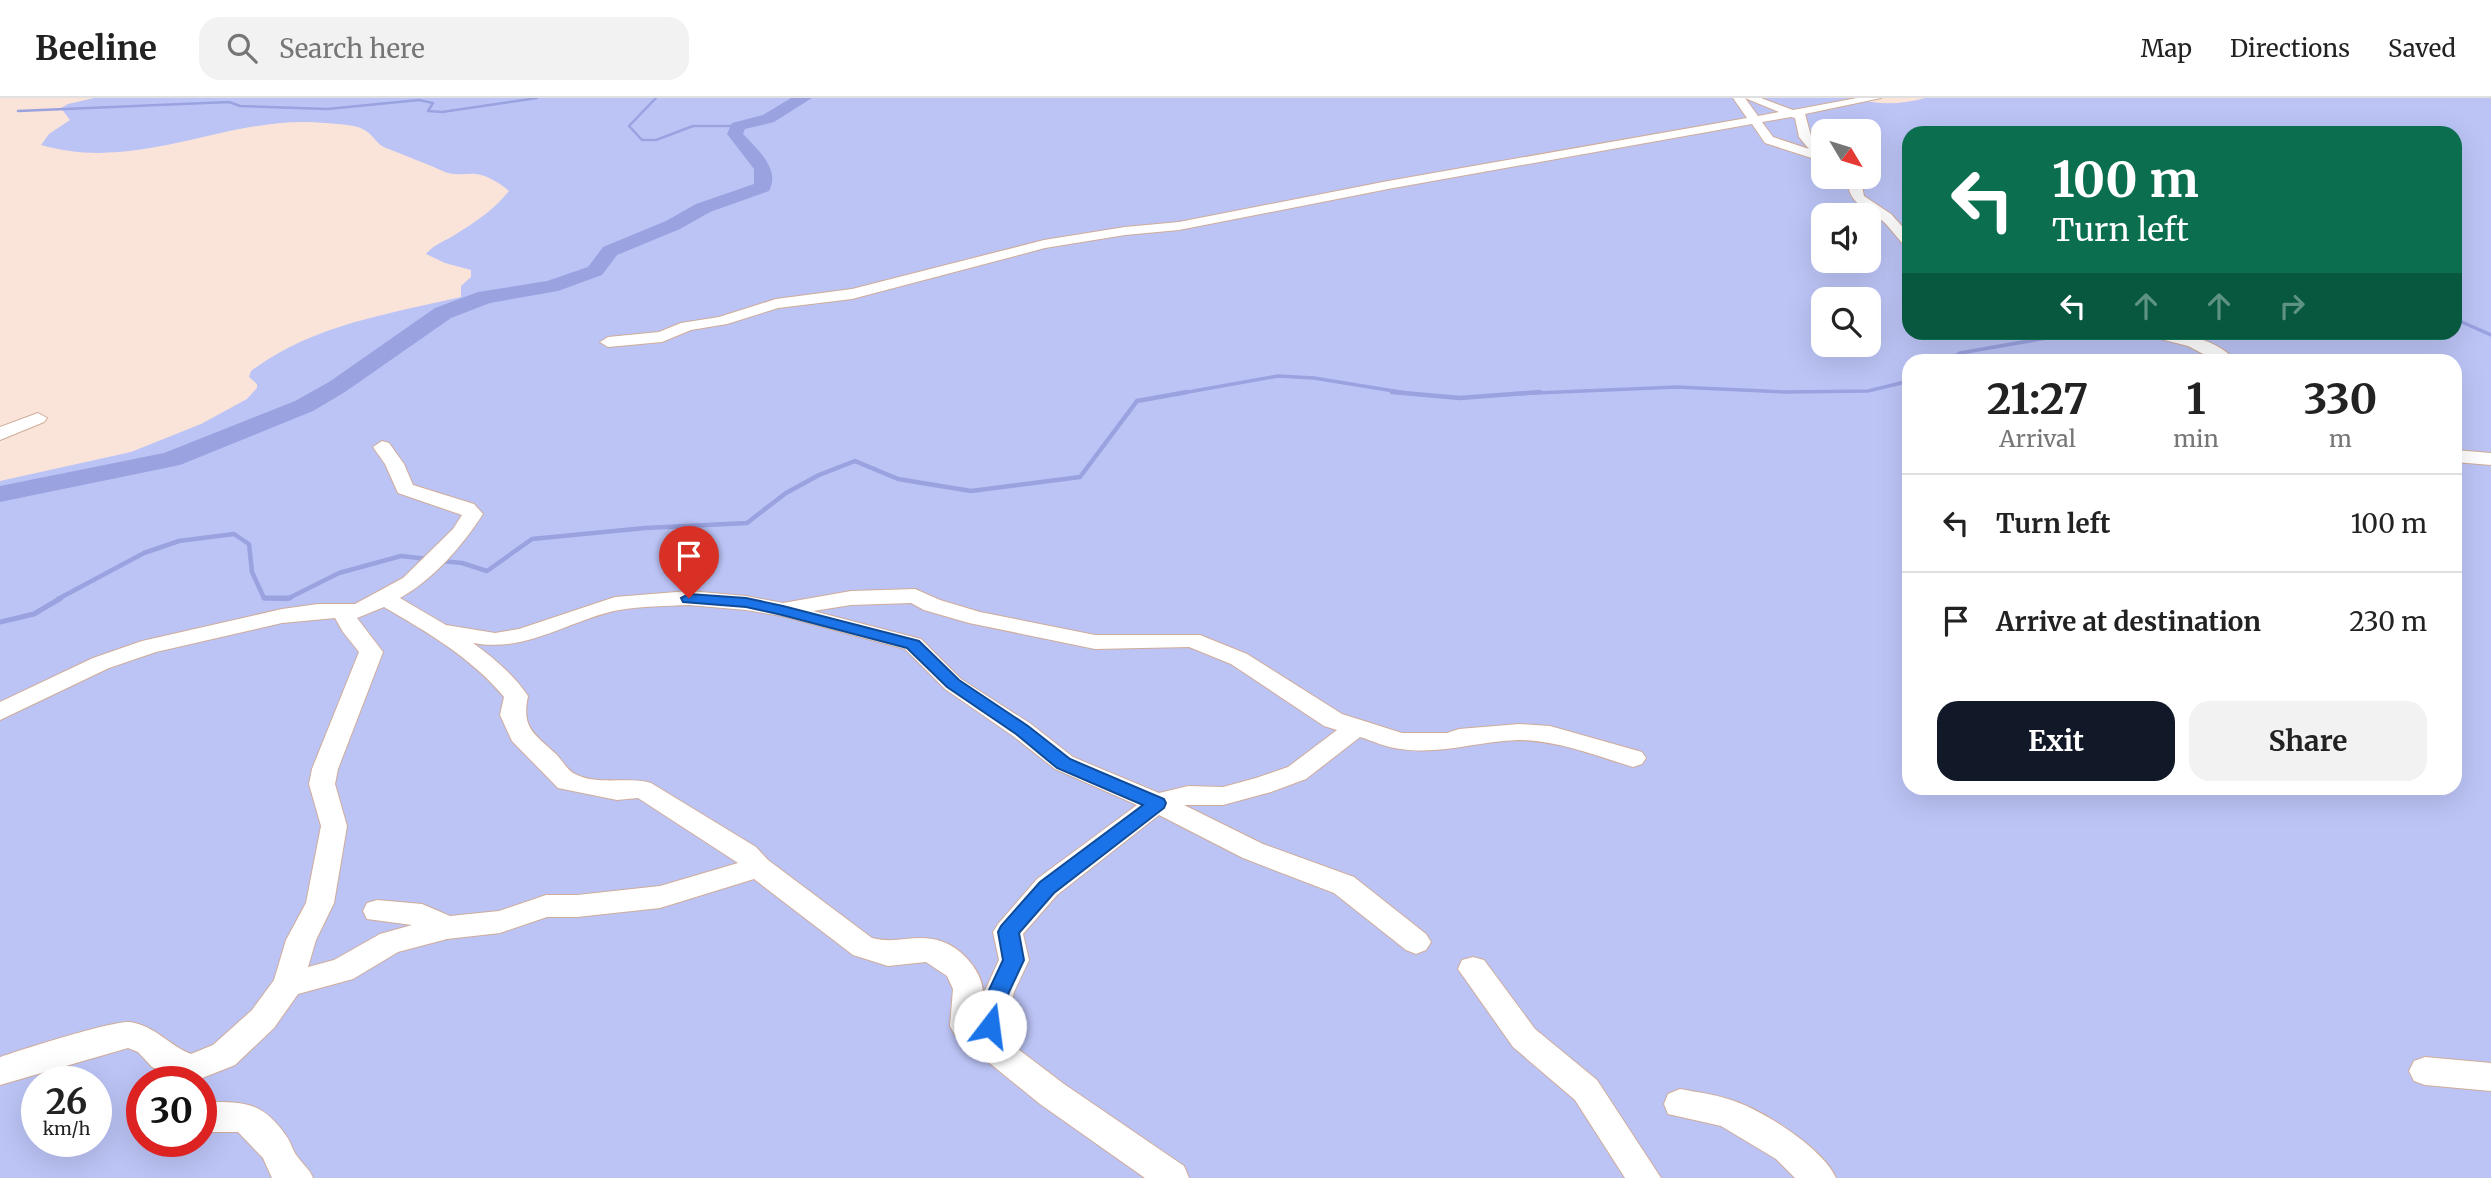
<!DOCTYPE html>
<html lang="en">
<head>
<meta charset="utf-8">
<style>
	body { margin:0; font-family:Merriweather,serif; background:#f2f2f2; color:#222; height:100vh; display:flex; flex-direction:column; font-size:26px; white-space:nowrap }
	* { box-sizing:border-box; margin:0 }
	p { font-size:23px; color:#767676 }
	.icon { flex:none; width:38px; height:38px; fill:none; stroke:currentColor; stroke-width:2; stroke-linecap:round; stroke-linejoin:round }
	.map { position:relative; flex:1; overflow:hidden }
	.panel { position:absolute; left:1902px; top:256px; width:560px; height:441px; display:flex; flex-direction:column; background:#fff; border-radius:21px; box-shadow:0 7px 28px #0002 }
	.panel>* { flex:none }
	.banner { position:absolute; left:1902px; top:28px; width:560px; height:214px; border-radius:21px; box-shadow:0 7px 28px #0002; background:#0b6e4f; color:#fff; overflow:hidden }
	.needle { width:46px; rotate:128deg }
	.tools { position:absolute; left:1811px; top:21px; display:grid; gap:14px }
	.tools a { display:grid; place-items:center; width:70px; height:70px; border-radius:14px; background:#fff; box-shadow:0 7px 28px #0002; font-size:35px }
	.speed { position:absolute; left:21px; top:968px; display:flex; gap:14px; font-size:35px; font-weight:700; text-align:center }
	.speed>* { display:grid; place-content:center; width:91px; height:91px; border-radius:50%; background:#fff; box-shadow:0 7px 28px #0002; line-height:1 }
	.speed small { font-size:18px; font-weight:400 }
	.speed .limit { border:10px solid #d22; background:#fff; color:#111 }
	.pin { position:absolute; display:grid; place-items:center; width:60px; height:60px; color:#fff; margin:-72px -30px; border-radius:50% 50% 50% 0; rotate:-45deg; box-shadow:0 0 7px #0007 }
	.pin .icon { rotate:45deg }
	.me { position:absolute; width:77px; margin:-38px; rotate:15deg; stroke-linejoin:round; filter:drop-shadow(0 0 5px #0008) }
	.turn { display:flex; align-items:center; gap:24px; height:147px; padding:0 35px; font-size:32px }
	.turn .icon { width:91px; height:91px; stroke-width:2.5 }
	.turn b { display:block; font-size:49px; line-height:60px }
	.lanes { display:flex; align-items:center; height:66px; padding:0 35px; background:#0003; justify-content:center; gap:35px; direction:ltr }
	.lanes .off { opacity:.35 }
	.eta { display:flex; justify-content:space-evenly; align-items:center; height:119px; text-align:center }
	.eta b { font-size:42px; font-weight:700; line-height:49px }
	.action { display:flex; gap:14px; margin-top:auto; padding:14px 35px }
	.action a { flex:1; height:80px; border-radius:21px; background:#111827; color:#fff; font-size:28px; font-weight:700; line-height:80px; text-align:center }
	.action a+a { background:#f2f2f2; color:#222 }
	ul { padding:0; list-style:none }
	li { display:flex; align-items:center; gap:21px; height:98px; padding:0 35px; border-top:2px solid #e0e0e0 }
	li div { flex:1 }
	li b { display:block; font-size:26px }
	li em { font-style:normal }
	header { display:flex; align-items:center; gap:42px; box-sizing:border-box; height:98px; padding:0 35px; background:#fff; border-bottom:2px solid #e0e0e0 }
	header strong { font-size:33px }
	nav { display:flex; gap:38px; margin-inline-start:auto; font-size:24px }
	.search { width:490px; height:63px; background:#f2f2f2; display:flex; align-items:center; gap:18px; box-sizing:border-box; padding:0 24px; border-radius:21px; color:#767676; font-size:26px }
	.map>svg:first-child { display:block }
	.green { fill:#bcc4f6; fill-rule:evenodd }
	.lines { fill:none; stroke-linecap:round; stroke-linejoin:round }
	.stream-far3 { stroke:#9aa2e0; stroke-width:2.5 }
	.stream-far2 { stroke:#9aa2e0; stroke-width:3.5 }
	.stream-far1 { stroke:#9aa2e0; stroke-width:4.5 }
	.stream { stroke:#9aa2e0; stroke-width:5 }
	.river { fill:#9aa2e0; fill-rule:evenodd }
	.minor-casing { stroke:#cfac9a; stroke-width:2 }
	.minor { fill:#fff; fill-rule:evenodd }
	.route { fill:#1a73e8; stroke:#114b97; stroke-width:2 }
</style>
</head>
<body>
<header>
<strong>Beeline</strong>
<div class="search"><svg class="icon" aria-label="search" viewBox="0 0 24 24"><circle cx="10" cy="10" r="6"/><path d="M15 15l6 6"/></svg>Search here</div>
<nav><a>Map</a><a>Directions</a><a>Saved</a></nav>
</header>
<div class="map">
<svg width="2491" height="1080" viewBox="0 0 2491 1080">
	<rect width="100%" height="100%" fill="#fae3d8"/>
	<path class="green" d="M94,0H1856C1878,8 1904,6 1925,0H2491V1080H0V383L131,354L201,326L247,301L257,290V286L249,279L251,273C312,227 388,216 461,199V188L471,179V172L445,165L426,156C433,147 443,144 453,138C474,125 494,112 509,93C501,86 487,77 476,76C466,75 455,78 445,74C425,65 406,58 386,50C377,47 374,38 366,33C357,26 336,26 325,25C230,15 142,76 41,47L49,36L70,22L61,10L68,6ZM1824,33H1869V79H1824ZM1909,35H2455V234H1909ZM1824,117H1869V163H1824ZM1824,201H1869V247H1824ZM1909,262H2455V690H1909ZM37,984H96V1043H37ZM142,984H201V1043H142Z"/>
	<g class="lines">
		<path class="stream-far3" d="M656,0L629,28L642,42H656L693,28H738
			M18,13L229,4L240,8L327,11L419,2L433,5L428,13L442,14L537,0"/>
		<path class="stream-far2" d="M2455,221L2491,237
			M1947,262L1960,255L2052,239L2056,234
			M1177,296L1278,278L1314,280L1412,296
			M1515,296L1677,289L1785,294L1868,293L1909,283"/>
		<path class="stream-far1" d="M1392,294L1460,300L1540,294
			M441,463L462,465L487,473L532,441L645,430L747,425L786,395L819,377L855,363L898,381L971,393L1080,379L1137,303L1187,294
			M58,501L144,455L179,443L234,436L249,446L252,474L264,500L287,501L339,475L401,458L428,461"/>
		<path class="stream" d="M264,500H290
			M0,524L34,516L61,500"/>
		<path class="river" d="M791,0H812L774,24L745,31L743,36C757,51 781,71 769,93L710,114L680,131L617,157L602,177L558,193L490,205L451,220L345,294L313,313L180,367L0,404V388L164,355L295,303L329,284L435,210L478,194L547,183L588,169L603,149L666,123L696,106L754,86V71L727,36L732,25L763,17Z"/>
		<defs>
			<path id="minor" d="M1733,0H1745L1758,18L1779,14L1745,0H1761L1793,12L1857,0H1881L1805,16L1811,38L1824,52V64L1765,45L1752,26L1388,91L1179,132L1125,137L1045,150L852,201L778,210L727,226L691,232L662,244L608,249L600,244L608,239L659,234L681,225L719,219L776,201L852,191L1044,142L1125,129L1179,124L1388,83L1747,20ZM1791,19L1795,20L1799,39L1809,51L1773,39L1762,24Z
				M1848,79H1860L1864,98L1891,116L1909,136V148L1904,147C1897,140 1892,132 1885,125C1868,109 1846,107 1848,79Z
				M2143,234C2173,234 2214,238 2235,262H2215L2188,248L2145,237Z
				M38,315L47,320L44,324L0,342V329Z
				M382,343L389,345L404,366L413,387L474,406L483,416C462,448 434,481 400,500L446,527L495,535L519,531L615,499L689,493L746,498L783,505L851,493L915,491L940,502L980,514L1095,537H1200L1247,556L1342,616L1402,635H1447L1459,631L1519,626L1550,628L1642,654L1646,660L1642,666L1633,669C1596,658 1557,642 1518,642C1479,643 1441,657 1401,651C1387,650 1373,643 1360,639L1306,681L1271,694L1223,707H1184L1263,746L1354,779L1426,836L1431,844L1426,852L1416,856L1406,852L1334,795L1243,760L1159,717L1057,797L1023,836L1029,862L1014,894L1006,927L1014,948L1064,986L1184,1068L1189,1080H1145L1040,1006L955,937L950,928L953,891L947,878L926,864L888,868L853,857L754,781L660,810L577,819H547L500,835L447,841L398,854L353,881L298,896L274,930L235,967L192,984L152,969L138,954L128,950L0,987V959C20,952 114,922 130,924C156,928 168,947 191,956L213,947L252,912L274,882L286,842L306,805L321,728L309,686L312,671L359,554L343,534L335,520L282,525L156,554L109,570L0,622V604L93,560L142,543L282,511L318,506H355L403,480L453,431L462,417L398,395L385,366L373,349ZM911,505L924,512L969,525L1095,551L1189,549L1231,566L1324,628L1337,632L1288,669L1256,680L1223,689L1188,688L1159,695L1073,659L1031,626L961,581L921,541L813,513L851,507ZM689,507L746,512L782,518L905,551L945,591L1013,638L1055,671L1137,707L1037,781L998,826L993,834L999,862L983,897C984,872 957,844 932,841C911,837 896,846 872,840L768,762L756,749L651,685C629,678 597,688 575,676C568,673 562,662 556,656C535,636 521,631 528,598C514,577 494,560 473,545C528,555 568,522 619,512C642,508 666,508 689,507ZM384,509C427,534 472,560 504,599L500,617L512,643L558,690L617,702L638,700L738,765L660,788L577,797H546L499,813L450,818L422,806L377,802L367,805L363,813L367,821L412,827L380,836L334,862L308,869L316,842L334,805L347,728L335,686L338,671L383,554L357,520Z
				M2455,352L2491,355V367L2455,364Z
				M1473,859L1484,862L1535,931L1597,982L1661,1080H1625L1575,1002L1513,949L1458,871L1462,862Z
				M2425,959L2491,965V993L2425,987L2414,983L2409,973L2414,963Z
				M1680,991C1696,994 1713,996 1728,1001C1760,1010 1823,1050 1836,1080H1795L1776,1061L1721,1028L1668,1016L1664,1006L1668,996Z
				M201,1004C242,1004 261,1001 287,1039C291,1045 293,1053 297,1058C303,1067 309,1070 313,1080H272L263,1060L238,1034H201Z"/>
		</defs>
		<use href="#minor" class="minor-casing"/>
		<use href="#minor" class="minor"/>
	</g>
	<path class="route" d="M689,496L746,500L783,508L919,543L959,582L1028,628L1070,661L1164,701L1166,705L1164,710L1054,795L1019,835L1024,862L1009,894L997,934L990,937L982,934L979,928L988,894L1003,862L998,834L1001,828L1040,784L1143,707L1057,670L1016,636L947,589L907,550L782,517L746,509L683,504L681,500Z"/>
</svg>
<div class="tools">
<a><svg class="needle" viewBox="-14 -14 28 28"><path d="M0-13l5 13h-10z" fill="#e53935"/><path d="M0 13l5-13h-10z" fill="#767676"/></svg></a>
<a><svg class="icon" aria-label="sound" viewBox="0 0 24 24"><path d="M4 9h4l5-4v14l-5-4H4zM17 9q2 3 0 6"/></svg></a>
<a><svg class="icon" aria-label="search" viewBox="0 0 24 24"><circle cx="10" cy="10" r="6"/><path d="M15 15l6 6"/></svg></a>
</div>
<div class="speed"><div>26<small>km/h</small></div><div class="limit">30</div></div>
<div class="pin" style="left:689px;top:500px;background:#d93025"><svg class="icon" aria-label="arrive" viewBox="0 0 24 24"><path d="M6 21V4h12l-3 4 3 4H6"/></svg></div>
<svg class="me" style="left:990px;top:928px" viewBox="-20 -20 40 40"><circle r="19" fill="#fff"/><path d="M0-13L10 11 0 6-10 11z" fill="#1a73e8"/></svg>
<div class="banner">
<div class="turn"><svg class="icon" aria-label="left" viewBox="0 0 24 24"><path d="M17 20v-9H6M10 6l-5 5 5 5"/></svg><div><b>100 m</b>Turn left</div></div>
<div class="lanes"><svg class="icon" aria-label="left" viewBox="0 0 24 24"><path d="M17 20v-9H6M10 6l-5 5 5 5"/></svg><svg class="icon off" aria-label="ahead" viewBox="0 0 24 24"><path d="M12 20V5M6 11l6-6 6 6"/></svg><svg class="icon off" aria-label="ahead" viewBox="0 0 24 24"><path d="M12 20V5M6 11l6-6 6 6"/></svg><svg class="icon off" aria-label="right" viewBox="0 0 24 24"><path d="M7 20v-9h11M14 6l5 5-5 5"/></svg></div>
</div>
<section class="panel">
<div class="eta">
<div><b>21:27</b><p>Arrival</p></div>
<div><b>1</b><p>min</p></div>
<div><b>330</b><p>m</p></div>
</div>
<ul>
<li><svg class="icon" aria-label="left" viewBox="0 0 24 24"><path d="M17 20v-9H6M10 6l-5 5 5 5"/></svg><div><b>Turn left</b></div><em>100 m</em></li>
<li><svg class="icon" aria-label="arrive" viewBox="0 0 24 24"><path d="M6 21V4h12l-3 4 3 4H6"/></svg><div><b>Arrive at destination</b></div><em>230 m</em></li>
</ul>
<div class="action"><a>Exit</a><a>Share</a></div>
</section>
</div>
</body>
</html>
